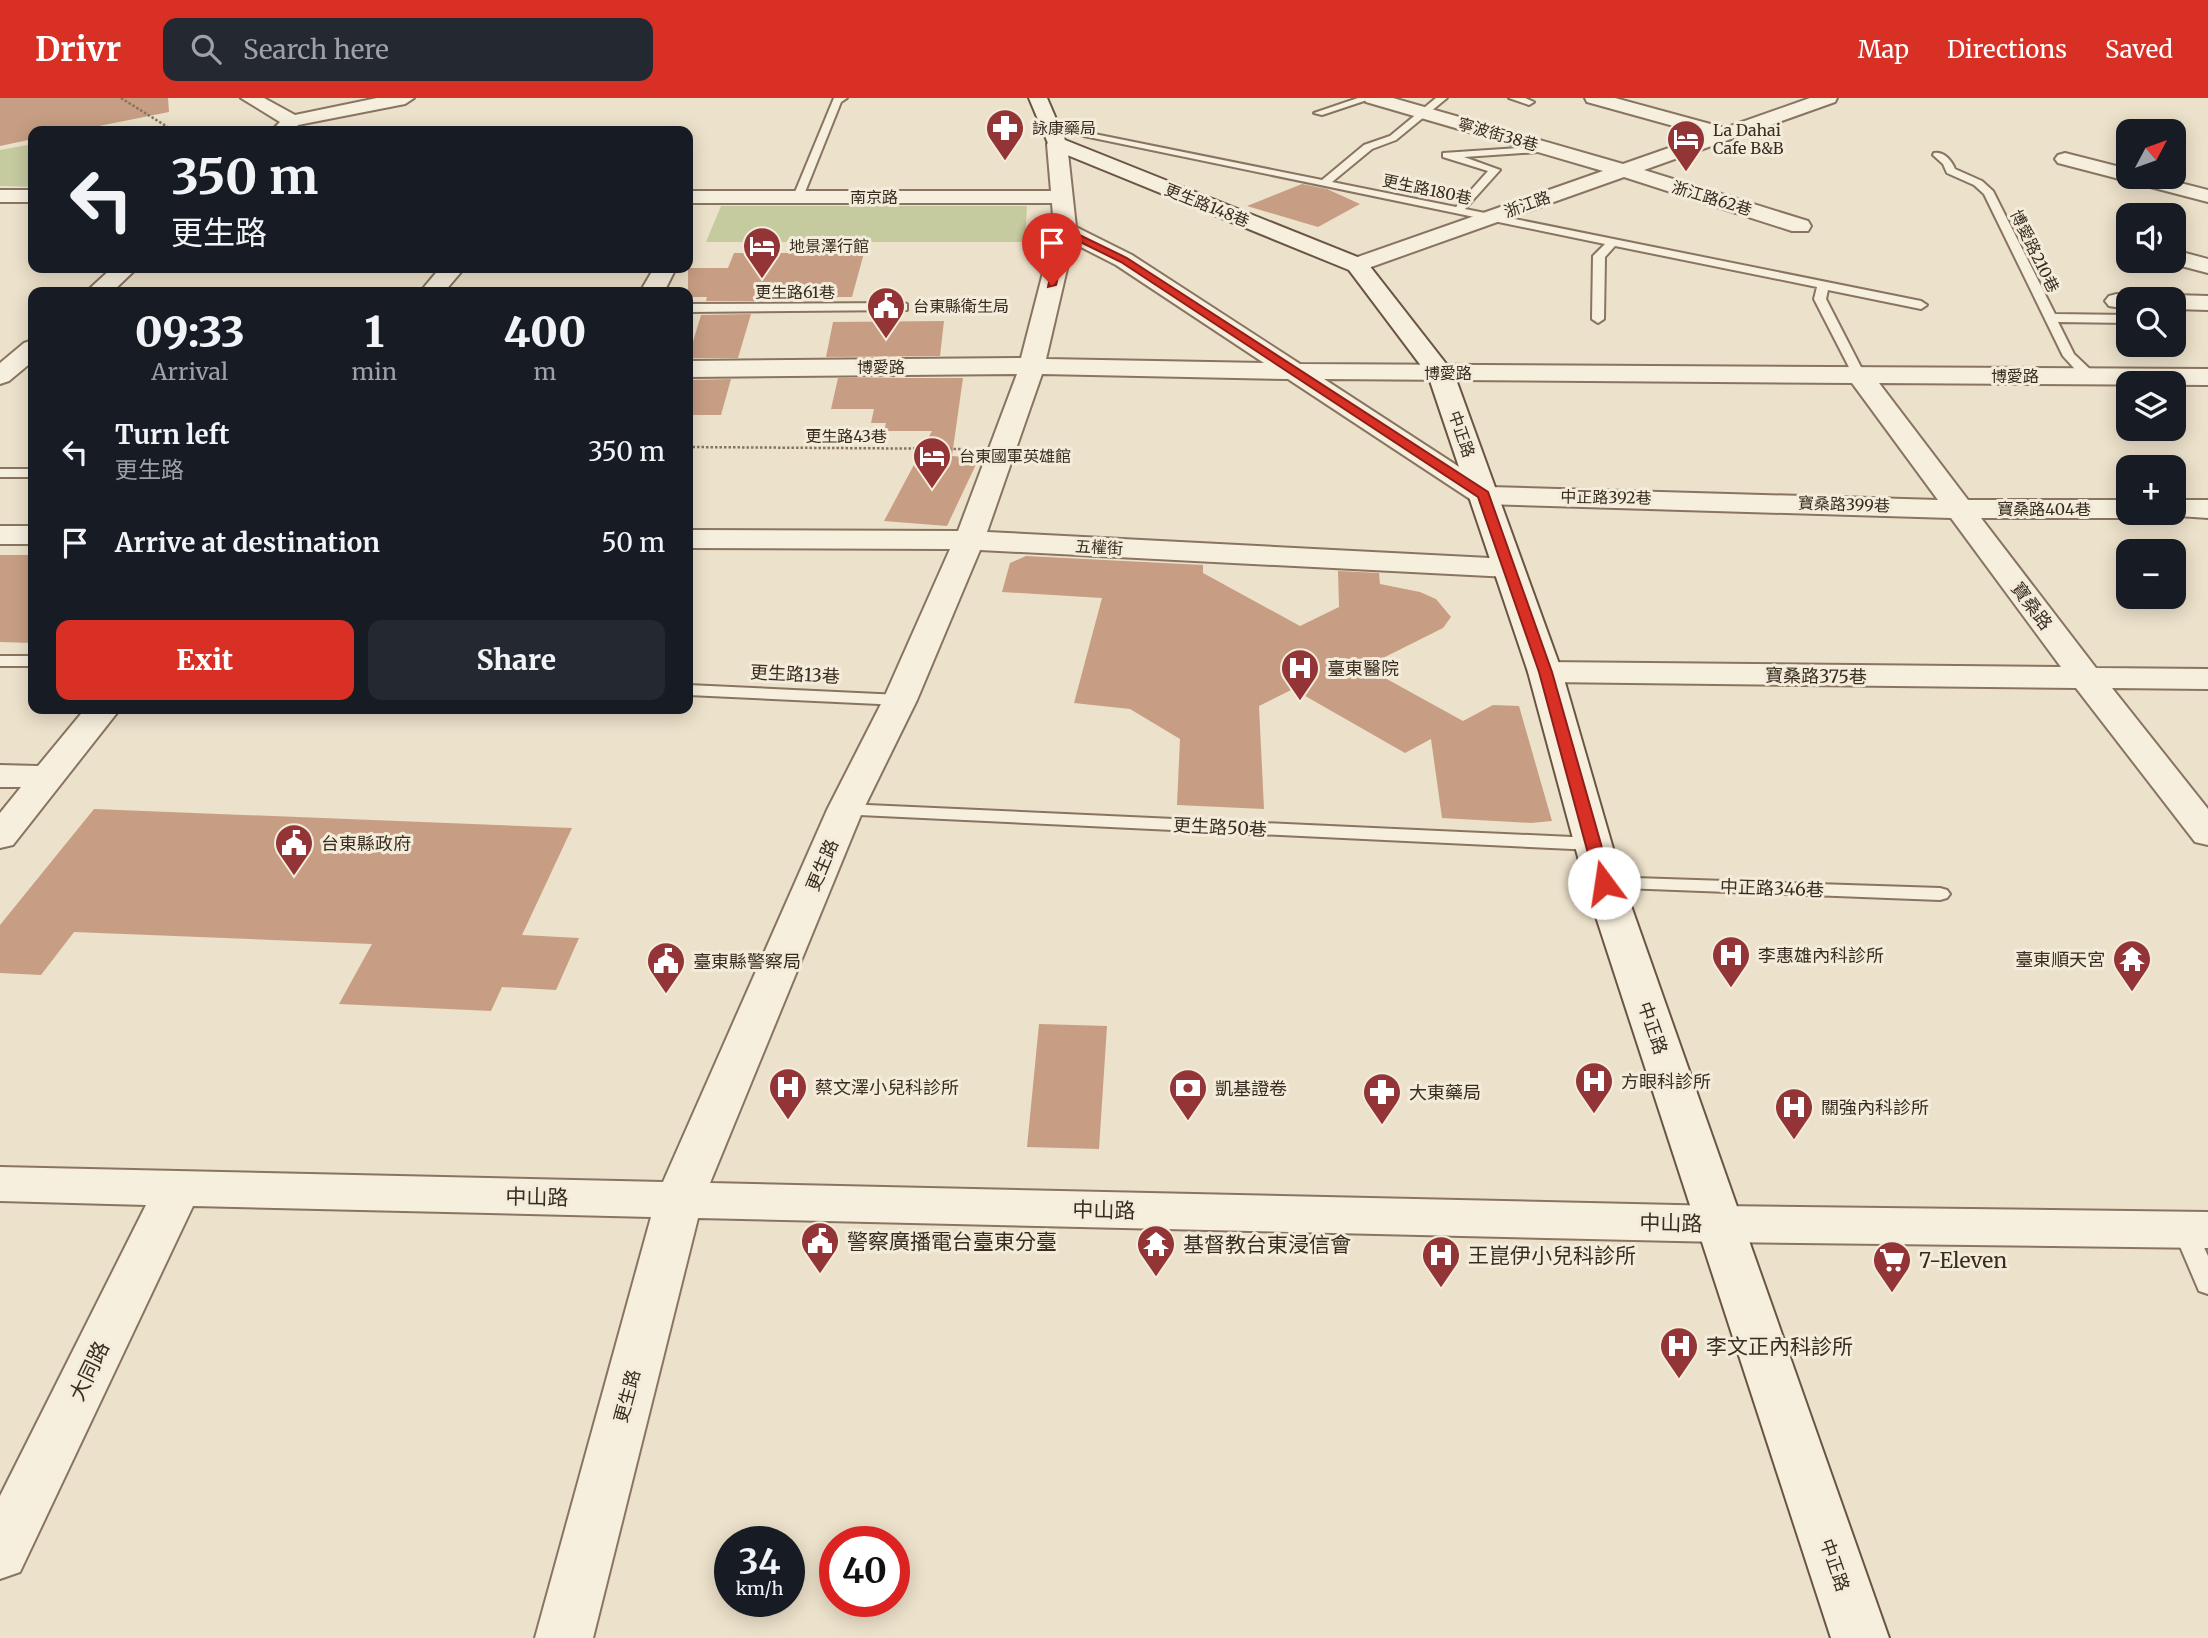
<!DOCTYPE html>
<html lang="en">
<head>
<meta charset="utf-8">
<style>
	body { margin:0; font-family:Merriweather,"Noto Sans TC",serif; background:#242831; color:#f1f3f6; height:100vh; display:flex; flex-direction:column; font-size:26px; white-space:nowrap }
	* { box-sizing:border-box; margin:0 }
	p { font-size:23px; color:#9ea1a6 }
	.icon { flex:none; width:38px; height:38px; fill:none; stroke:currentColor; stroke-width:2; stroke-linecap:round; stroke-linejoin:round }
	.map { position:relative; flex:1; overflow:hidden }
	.panel { position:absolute; left:28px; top:189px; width:665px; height:427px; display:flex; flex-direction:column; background:#171b24; border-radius:14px; box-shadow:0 4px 18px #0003 }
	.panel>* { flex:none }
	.top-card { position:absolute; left:28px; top:28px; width:665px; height:147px; border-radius:14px; box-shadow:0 4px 18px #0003; background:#171b24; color:#f1f3f6; overflow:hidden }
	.needle { width:46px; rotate:49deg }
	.controls { position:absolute; left:2116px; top:21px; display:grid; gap:14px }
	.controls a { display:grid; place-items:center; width:70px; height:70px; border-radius:14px; background:#171b24; box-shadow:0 4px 18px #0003; font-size:35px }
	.speed { position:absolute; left:714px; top:1428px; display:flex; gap:14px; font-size:35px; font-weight:700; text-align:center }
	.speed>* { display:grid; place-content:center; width:91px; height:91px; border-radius:50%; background:#171b24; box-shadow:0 4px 18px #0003; line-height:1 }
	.speed small { font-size:18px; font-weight:400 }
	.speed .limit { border:10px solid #d22; background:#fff; color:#111 }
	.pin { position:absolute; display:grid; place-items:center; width:60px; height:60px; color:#fff; margin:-72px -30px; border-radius:50% 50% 50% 0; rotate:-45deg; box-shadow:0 0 7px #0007 }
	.pin .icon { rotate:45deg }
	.me { position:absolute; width:77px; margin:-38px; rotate:346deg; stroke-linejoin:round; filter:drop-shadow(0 0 5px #0008) }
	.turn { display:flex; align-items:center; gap:24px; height:147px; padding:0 28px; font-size:32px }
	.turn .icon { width:91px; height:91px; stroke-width:2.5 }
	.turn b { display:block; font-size:49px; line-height:60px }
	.eta { display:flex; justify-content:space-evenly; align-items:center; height:119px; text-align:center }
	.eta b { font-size:42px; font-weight:800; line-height:49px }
	.button { display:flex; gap:14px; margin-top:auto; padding:14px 28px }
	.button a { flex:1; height:80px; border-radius:14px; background:#d93025; color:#fff; font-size:28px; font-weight:800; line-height:80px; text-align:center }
	.button a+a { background:#242831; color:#f1f3f6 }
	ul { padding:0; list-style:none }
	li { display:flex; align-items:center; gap:21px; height:91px; padding:0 28px }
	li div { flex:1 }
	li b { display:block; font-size:26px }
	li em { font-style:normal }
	header { display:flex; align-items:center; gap:42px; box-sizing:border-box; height:98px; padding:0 35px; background:#d93025; color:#fff }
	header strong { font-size:33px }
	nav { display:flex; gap:38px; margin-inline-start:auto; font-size:24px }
	.search { width:490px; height:63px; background:#242831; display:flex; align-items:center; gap:18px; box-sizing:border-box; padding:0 24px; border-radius:14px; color:#9ea1a6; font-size:26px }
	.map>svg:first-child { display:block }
	.green { fill:#c6ca9f }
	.building { fill:#c79e83 }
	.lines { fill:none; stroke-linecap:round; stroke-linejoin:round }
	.lane-casing { stroke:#887460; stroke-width:4 }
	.street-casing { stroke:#887460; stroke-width:4 }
	.secondary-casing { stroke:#6a5543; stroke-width:4 }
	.path { stroke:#887460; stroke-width:2.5; stroke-dasharray:2.5 2; stroke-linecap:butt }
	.lane { fill:#f7efdd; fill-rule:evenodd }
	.street { fill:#f7efdd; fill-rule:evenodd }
	.secondary { fill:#f7efdd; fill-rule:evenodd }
	.route { fill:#d93025; stroke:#8d1f18; stroke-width:2 }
	.labels { text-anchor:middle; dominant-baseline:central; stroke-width:6; stroke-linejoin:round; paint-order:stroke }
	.far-poi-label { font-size:16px; fill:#392d22; stroke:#f4ecda; text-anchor:start }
	.far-street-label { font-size:16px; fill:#392d22; stroke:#f4ecda }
	.street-label { font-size:18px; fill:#392d22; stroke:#f4ecda }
	.poi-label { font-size:18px; fill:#392d22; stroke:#f4ecda; text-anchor:start }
	.near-street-label { font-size:21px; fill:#392d22; stroke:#f4ecda }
	.near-poi-label { font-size:21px; fill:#392d22; stroke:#f4ecda; text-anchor:start }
</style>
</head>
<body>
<header>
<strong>Drivr</strong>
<div class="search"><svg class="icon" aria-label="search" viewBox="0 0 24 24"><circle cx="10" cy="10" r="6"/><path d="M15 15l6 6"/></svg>Search here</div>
<nav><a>Map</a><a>Directions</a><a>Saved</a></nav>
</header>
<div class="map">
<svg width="2208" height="1540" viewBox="0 0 2208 1540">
	<rect width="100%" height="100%" fill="#ece1ca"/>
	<path class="green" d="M33,46V89L0,88V52Z
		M721,108H1027L1025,144H706Z"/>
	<path class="building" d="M0,0H168L169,14L74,33H33V41L0,48Z
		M1302,86L1327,91L1360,106L1318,129L1247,108Z
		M734,155H864L852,199H756L754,203H706L707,199H688V170H728Z
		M751,216L738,260H688L701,217Z
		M944,223L940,258L826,259L833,224Z
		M838,280H963L952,358L979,360L947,428L884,423L932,333H884L886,325H871L874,311H831Z
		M731,281L721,317H688V282Z
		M0,457H33V545L0,544Z
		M1026,458L1203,467V475L1300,528L1339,509L1338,473L1379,475L1380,486L1420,494L1436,501L1451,519L1443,530L1365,569L1463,623L1493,607L1519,608L1552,723L1531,725L1442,720L1431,641L1405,655L1293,591L1259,608L1264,711L1177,707L1180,641L1130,611L1074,605L1102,500L1002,494L1010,465Z
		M94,711L572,730L522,837L579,840L556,892L502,889L491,913L339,906L372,846L74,834L41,877L0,875V827Z
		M1039,926L1107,928L1099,1051L1027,1049Z"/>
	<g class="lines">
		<defs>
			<path id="lane" d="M834,0H847L841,4L803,99L794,101L793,99Z
				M1358,0H1373L1322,17L1314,15Z
				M1436,0H1447L1396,42L1372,51L1332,84L1456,109L1488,73L1443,59V55L1548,48L1552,49V53L1464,59L1500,72L1465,111L1921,203L1927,207L1921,211L1828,192L1826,201L1865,277L1859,281L1853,277L1814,201L1817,189L1615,148L1605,159L1604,221L1598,225L1592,221L1593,158L1605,146L1045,30L1050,27L1322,82L1364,47L1390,38Z
				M1509,0H1525L1534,4L1529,7Z
				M1934,55C1944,53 1952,63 1955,71L1982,83L1993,93L2055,216L2128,217V225L2058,224L2074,256L2094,275V281H2084L2063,258L1984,96L1974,87L1947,75L1943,66L1933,57Z
				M903,205L907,206V212L688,214V206Z
				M0,371H33V379H0Z
				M0,558H33V568H0Z
				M688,587L900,597L909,602L900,607L688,597Z
				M845,706L1594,740L1603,746L1594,752L838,716L836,712L838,708Z
				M1604,779L1940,790L1947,792L1950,796L1947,800L1940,802L1597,789L1594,785L1597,781Z
				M2185,1123L2193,1126L2208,1158V1196L2199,1193L2173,1132L2177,1126Z"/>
			<path id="street" d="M241,0H264L295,17L377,0H414L405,6L298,27L292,33H271L280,24Z
				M1364,0H1393L1623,66L1706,37L1587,4L1585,0H1615L1725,30L1810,0H1837L1835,4L1644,72L1808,123L1811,128L1808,133H1792L1624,79L1357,174L1349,172L1346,167L1349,162L1603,73L1366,4Z
				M1057,40L1064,42L1067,46L1076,129L1132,157L1300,266L2208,271V287L1879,285L1968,402H2128V415H2140L2128,420H1981L2096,570L2208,571V591L2112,590L2208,711V747L2195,744L2076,590L1545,584L1533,581L1528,574L1533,567L1545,564L2061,569L1951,420L1483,406L1473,403L1288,281L1042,276L987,434L1509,461L1520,463L1524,470L1520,477L1509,479L980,452L917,602L863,712L710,1085L1720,1108L2208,1114V1150L1720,1144L698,1120L593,1540H535L651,1119L193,1108L20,1474L0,1481V1398L146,1107L0,1103V1069L663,1084L827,712L883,602L950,451L688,450V432L958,433L1017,276L688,279V263L1021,260L1054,132L1052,105H688V93H1051L1047,46L1050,42ZM1073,145L1116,167L1264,265L1046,261ZM1324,281L1852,285L1938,402L1490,389Z
				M2065,55L2128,71V79H2157L2208,92V104L2058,65L2055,61L2058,57Z
				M0,92H33V104H0Z
				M2174,152L2208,161V175L2166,164L2174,163Z
				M112,170H137L112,194H86Z
				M440,170H458L461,174L444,194H420Z
				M654,170H676L664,194H640Z
				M2117,196L2136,199L2138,201H2128V211L2109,208L2105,203L2109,198Z
				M2174,197L2208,198V212L2174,211V201H2164Z
				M33,242V263L9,283L0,286V265L24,245Z
				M2174,402H2208V420L2164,417L2162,415H2174Z
				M0,428H33V446H0Z
				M85,611H120L13,747L0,750V715L21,689H0V667L38,668Z"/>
			<path id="secondary" d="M1029,0H1047L1065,42L1365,162L1454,276L1562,574L1623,785L1889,1540H1831L1585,785L1528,574L1428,277L1349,172L1050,50Z"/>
		</defs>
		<use href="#lane" class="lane-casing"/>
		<use href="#street" class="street-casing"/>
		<use href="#secondary" class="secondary-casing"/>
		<path class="path" d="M121,0L174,33
			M688,349L970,351"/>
		<use href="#lane" class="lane"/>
		<use href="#street" class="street"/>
		<use href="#secondary" class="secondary"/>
	</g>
	<path class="route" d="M1065,130L1127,160L1488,394L1552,574L1612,785L1610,789L1604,790L1596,785L1539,574L1478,399L1121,164L1068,138L1056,187L1048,189L1060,132Z"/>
	<defs>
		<symbol id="pharmacy-pin" viewBox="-11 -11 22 30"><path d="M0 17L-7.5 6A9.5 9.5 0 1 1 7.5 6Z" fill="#933437" stroke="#f4ecda"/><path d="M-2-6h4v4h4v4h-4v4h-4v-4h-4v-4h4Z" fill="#fff"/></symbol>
		<symbol id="hotel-pin" viewBox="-11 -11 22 30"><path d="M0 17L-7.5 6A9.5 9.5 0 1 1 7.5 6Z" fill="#933437" stroke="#f4ecda"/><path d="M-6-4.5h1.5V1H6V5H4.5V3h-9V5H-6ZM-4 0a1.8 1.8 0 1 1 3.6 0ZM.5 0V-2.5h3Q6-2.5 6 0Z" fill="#fff"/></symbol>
		<symbol id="civic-pin" viewBox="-11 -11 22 30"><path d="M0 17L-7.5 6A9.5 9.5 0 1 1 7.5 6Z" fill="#933437" stroke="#f4ecda"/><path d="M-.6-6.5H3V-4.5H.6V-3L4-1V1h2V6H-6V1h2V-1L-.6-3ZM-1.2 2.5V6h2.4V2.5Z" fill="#fff"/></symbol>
		<symbol id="hospital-pin" viewBox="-11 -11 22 30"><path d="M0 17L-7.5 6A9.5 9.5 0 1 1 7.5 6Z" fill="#933437" stroke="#f4ecda"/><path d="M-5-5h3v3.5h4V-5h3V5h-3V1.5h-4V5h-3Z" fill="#fff"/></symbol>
		<symbol id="temple-pin" viewBox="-11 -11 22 30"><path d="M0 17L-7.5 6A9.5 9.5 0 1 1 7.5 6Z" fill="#933437" stroke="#f4ecda"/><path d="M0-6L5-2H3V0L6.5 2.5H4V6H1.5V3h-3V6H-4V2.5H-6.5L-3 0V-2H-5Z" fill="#fff"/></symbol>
		<symbol id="bank-pin" viewBox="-11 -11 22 30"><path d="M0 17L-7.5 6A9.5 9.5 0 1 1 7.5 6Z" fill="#933437" stroke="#f4ecda"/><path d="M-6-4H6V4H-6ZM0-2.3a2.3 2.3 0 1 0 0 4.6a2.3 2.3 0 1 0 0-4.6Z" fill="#fff"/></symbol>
		<symbol id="supermarket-pin" viewBox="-11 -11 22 30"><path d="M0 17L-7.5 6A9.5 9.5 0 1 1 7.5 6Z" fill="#933437" stroke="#f4ecda"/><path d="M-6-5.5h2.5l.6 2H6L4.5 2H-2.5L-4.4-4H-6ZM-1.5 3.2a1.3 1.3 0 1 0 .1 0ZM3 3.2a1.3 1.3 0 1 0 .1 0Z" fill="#fff"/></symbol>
	</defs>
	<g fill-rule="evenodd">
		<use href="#pharmacy-pin" x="983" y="8" width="44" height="60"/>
		<use href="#hotel-pin" x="1664" y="19" width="44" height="60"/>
		<use href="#hotel-pin" x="740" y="126" width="44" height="60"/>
		<use href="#civic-pin" x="864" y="186" width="44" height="60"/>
		<use href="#hotel-pin" x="910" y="336" width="44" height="60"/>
		<use href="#hospital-pin" x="1278" y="548" width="44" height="60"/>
		<use href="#civic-pin" x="272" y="723" width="44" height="60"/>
		<use href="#hospital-pin" x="1709" y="835" width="44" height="60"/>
		<use href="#temple-pin" x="2110" y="839" width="44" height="60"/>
		<use href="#civic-pin" x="644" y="841" width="44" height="60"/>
		<use href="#hospital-pin" x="1572" y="961" width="44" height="60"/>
		<use href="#hospital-pin" x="766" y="967" width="44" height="60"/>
		<use href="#bank-pin" x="1166" y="968" width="44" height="60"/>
		<use href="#pharmacy-pin" x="1360" y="972" width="44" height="60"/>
		<use href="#hospital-pin" x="1772" y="987" width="44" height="60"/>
		<use href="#civic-pin" x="798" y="1121" width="44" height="60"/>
		<use href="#temple-pin" x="1134" y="1124" width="44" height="60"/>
		<use href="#hospital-pin" x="1419" y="1135" width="44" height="60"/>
		<use href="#supermarket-pin" x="1870" y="1140" width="44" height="60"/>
		<use href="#hospital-pin" x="1657" y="1226" width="44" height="60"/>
	</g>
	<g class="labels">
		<g class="far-poi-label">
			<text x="1032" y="30">詠康藥局</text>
			<text x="1713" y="32">La Dahai<tspan x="1713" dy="18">Cafe B&amp;B</tspan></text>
			<text x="789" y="148">地景澤行館</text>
			<text x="913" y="208">台東縣衛生局</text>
			<text x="959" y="358">台東國軍英雄館</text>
		</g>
		<g class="far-street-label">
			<text transform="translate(1498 36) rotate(16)">寧波街38巷</text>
			<text transform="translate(1427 91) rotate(12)">更生路180巷</text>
			<text x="874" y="99">南京路</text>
			<text transform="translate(1712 100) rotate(17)">浙江路62巷</text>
			<text transform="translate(1527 106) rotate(-20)">浙江路</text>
			<text transform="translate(1207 107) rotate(22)">更生路148巷</text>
			<text transform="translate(2035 153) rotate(64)">博愛路210巷</text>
			<text x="795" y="194">更生路61巷</text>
			<text x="881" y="269">博愛路</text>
			<text x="1448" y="275">博愛路</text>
			<text x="2015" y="278">博愛路</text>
			<text transform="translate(1462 336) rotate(71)">中正路</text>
			<text x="846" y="338">更生路43巷</text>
			<text transform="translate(1606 399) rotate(1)">中正路392巷</text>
			<text transform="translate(1844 406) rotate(2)">寶桑路399巷</text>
			<text x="2044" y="411">寶桑路404巷</text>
			<text transform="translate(1099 449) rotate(3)">五權街</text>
		</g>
		<g class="street-label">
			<text transform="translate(2032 508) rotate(53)">寶桑路</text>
			<text transform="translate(795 576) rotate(3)">更生路13巷</text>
			<text transform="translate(1816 578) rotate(1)">寶桑路375巷</text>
			<text transform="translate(1220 729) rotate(3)">更生路50巷</text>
			<text transform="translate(822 767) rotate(-67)">更生路</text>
			<text transform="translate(1772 790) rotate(2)">中正路346巷</text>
			<text transform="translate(1653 930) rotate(71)">中正路</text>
			<text transform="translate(627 1298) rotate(-75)">更生路</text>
			<text transform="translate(1835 1467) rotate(71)">中正路</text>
		</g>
		<g class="poi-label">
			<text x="1327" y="570">臺東醫院</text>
			<text x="321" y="745">台東縣政府</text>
			<text x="1758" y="857">李惠雄內科診所</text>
			<text x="2105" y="861" text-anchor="end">臺東順天宮</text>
			<text x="693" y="863">臺東縣警察局</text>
			<text x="1621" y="983">方眼科診所</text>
			<text x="815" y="989">蔡文澤小兒科診所</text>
			<text x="1215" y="990">凱基證卷</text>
			<text x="1409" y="994">大東藥局</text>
			<text x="1821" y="1009">關強內科診所</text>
		</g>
		<g class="near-street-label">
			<text transform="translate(537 1099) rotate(1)">中山路</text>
			<text transform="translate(1104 1112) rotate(1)">中山路</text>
			<text transform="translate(1671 1125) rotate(1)">中山路</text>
			<text transform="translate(89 1273) rotate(-64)">大同路</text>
		</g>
		<g class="near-poi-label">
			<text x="847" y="1143">警察廣播電台臺東分臺</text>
			<text x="1183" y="1146">基督教台東浸信會</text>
			<text x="1468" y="1157">王崑伊小兒科診所</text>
			<text x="1919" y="1162">7-Eleven</text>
			<text x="1706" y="1248">李文正內科診所</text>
		</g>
	</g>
</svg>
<div class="controls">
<a><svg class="needle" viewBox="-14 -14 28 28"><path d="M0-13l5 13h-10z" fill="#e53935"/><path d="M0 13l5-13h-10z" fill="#9ea1a6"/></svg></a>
<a><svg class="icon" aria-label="sound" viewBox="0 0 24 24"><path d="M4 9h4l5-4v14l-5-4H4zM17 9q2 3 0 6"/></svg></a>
<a><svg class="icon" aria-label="search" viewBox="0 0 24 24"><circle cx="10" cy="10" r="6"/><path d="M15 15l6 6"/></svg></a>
<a><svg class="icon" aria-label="layers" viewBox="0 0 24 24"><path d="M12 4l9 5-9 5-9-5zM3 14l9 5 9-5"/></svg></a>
<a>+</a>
<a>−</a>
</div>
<div class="speed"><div>34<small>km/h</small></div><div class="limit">40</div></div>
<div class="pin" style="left:1052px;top:187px;background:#d93025"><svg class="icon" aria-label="arrive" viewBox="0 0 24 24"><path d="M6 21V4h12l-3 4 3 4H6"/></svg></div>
<svg class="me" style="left:1604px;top:785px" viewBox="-20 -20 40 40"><circle r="19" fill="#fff"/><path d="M0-13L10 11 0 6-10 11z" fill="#d93025"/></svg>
<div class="top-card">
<div class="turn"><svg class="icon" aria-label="left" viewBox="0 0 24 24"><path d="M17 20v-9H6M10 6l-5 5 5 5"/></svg><div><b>350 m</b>更生路</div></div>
</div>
<section class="panel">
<div class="eta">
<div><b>09:33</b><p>Arrival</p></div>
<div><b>1</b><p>min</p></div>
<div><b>400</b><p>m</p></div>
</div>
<ul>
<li><svg class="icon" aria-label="left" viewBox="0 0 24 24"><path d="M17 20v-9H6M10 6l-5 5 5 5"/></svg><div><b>Turn left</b><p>更生路</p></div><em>350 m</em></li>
<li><svg class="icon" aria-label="arrive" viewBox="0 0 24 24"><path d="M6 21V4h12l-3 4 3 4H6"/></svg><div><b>Arrive at destination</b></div><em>50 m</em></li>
</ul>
<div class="button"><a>Exit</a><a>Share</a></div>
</section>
</div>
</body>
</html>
